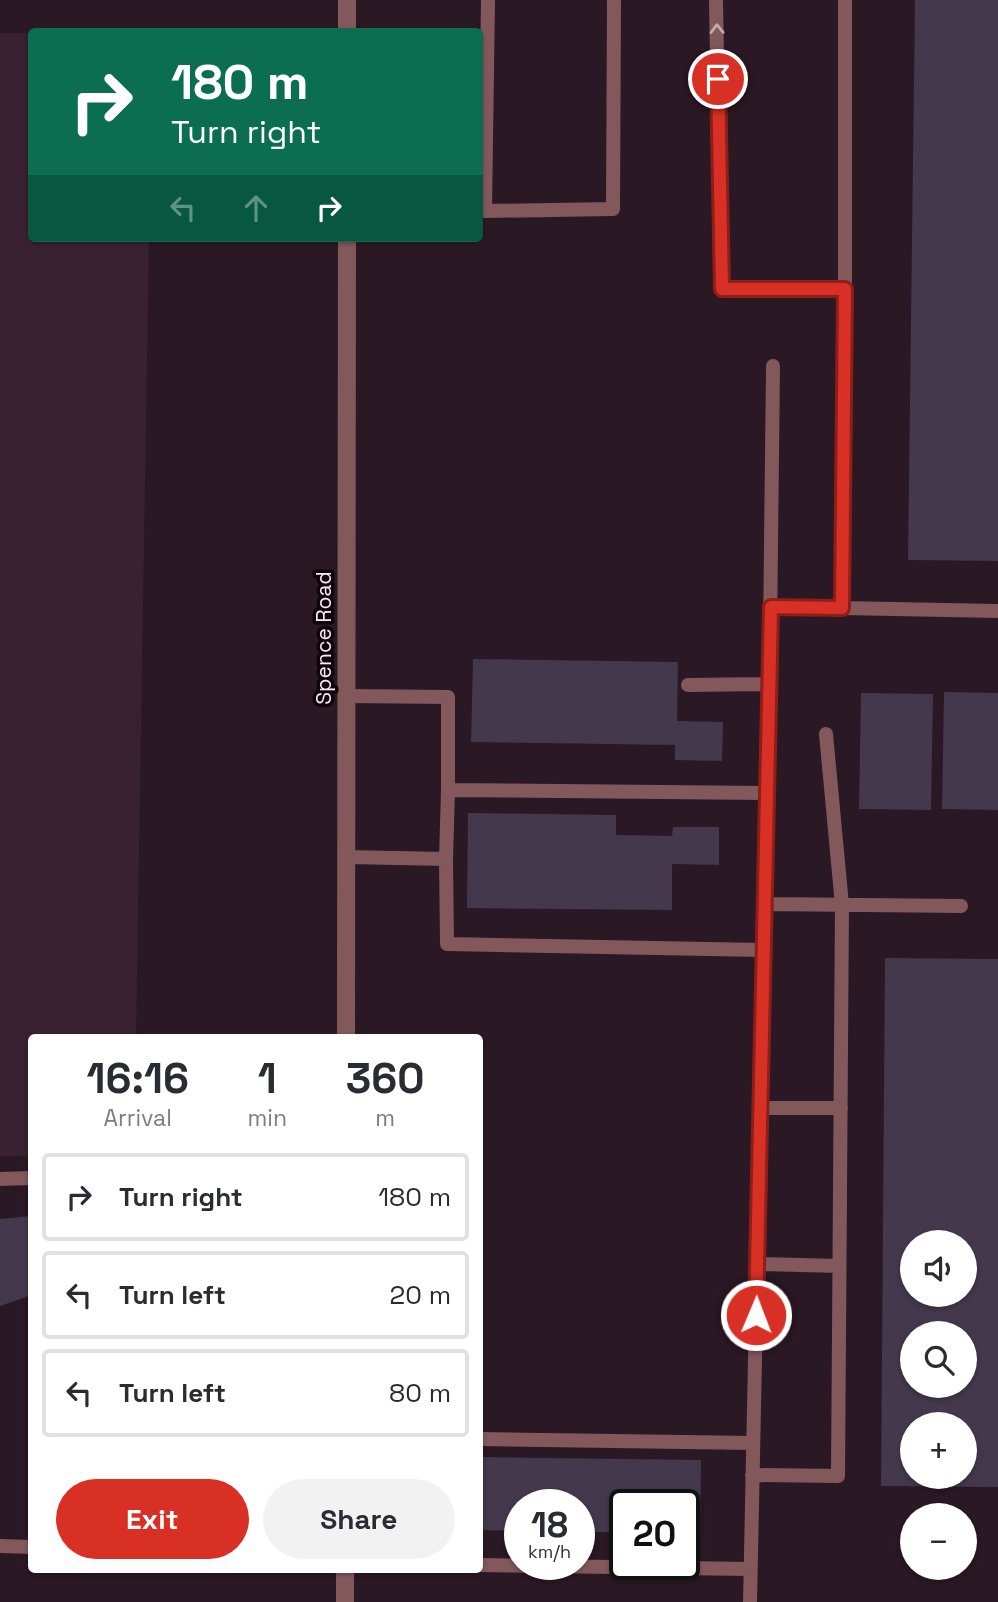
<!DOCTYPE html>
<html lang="en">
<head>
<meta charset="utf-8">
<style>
	body { margin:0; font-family:"Space Grotesk",sans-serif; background:#f2f2f3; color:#2b2b33; height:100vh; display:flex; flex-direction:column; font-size:26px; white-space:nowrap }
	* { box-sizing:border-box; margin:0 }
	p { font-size:23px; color:#7c7c81 }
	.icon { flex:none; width:38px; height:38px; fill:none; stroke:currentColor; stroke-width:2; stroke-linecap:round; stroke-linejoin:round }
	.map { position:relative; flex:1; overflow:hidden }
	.side { position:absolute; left:28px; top:1034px; width:455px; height:539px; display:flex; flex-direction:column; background:#fff; border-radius:7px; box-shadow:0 2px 5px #0004 }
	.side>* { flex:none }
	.banner { position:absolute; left:28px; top:28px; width:455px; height:214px; border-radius:7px; box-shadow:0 2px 5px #0004; background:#0b6e4f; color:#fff; overflow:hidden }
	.buttons { position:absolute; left:900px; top:1230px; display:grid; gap:14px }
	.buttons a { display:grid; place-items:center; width:77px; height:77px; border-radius:50%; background:#fff; box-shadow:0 2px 5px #0004; font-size:35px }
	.speed { position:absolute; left:504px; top:1489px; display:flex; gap:14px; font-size:35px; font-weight:700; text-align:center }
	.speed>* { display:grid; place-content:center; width:91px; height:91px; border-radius:50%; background:#fff; box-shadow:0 2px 5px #0004; line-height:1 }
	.speed small { font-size:18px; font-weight:400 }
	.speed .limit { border:4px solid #111; border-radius:10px; background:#fff; color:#111 }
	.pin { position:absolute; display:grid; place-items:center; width:60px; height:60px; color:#fff; margin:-30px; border:4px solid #fff; border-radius:50%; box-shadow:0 2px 7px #0007 }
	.me { position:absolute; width:77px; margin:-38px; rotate:1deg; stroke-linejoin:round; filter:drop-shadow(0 0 5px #0008) }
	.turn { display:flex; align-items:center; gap:24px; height:147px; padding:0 28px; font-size:32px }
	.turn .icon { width:91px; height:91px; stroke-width:2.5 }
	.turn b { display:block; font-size:49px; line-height:60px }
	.lanes { display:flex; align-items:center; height:66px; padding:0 28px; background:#0003; justify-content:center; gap:35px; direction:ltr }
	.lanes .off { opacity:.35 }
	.eta { display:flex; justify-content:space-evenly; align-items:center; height:119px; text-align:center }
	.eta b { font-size:42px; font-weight:700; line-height:49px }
	.primary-button { display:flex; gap:14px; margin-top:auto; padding:14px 28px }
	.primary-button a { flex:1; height:80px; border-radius:42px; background:#d93025; color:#fff; font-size:28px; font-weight:700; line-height:80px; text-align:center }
	.primary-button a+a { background:#f2f2f3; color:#2b2b33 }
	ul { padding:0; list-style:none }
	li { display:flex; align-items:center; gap:21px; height:88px; margin:0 14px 10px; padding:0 14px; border:4px solid #e1e1e2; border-radius:7px }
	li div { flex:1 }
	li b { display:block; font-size:26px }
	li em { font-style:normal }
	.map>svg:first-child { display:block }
	.built { fill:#392131 }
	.building { fill:#43384c; fill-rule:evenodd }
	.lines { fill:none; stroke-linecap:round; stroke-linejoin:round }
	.service { stroke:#83585b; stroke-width:14 }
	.minor { stroke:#83585b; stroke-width:18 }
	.oneway { stroke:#c3a8ae }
	.route-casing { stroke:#8d1f18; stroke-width:18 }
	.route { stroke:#d93025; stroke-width:12 }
	.labels { text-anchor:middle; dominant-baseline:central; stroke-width:7; stroke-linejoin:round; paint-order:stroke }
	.street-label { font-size:21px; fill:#f7eaf1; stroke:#0e060b }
</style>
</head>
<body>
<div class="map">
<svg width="998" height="1602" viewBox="0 0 998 1602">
	<rect width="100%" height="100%" fill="#2a1824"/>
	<path class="built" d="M0,33H31L32,238H149L136,1038H32L31,1156H0Z"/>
	<path class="building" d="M915,0H998V561L908,560Z
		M473,659L678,662L677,721L723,722L722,761L675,760V745L471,742Z
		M944,692L998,693V810L942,809Z
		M861,693L933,694L931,810L859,809Z
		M468,813L616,815V835L672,836L673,827H719V865L672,864V910L467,908Z
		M885,958L998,959V1487L881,1486ZM912,1242H964V1295H912ZM912,1334H964V1386H912ZM912,1424H964V1477H912Z
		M32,1216V1295L0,1306V1219Z
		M480,1457L701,1460L700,1533H684V1505H625V1532H579V1505H520V1531L480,1530Z"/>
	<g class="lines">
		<path class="service" d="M488,0L485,211L613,209L614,0
			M716,0L721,289H845V0
			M845,289L842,608L998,611
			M771,607L842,608
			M688,685L769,684
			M346,696L448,697V790
			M346,857L446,859L447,944L763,950
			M446,859L448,790L767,793
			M765,904L961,906
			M760,1108H841
			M0,1179L32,1178
			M757,1264L839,1266
			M480,1439L753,1443
			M752,1475L838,1476L842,905L826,734
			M0,1546L32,1547
			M480,1565L750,1569
			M750,1602L770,634L773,366"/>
		<path class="minor" d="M347,32V0
			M346,1038L347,238
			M345,1602V1570"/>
	</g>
	<defs><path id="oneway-chevron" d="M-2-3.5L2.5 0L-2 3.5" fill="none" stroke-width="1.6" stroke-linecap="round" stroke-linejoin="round" transform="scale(1.75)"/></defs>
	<use class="oneway" href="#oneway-chevron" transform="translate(717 29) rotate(-91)"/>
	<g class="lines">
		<defs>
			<path id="route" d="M718,79L722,289H845L842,608L771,607L756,1315"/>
		</defs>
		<use href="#route" class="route-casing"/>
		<use href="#route" class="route"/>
	</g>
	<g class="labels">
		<g class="street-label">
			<text transform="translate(323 638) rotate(-90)">Spence Road</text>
		</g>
	</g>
</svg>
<div class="buttons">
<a><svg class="icon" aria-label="sound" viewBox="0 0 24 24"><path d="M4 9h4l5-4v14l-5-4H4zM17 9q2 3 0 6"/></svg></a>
<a><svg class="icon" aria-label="search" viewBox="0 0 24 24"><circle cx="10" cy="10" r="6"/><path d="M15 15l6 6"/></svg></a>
<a>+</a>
<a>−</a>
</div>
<div class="speed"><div>18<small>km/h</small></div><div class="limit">20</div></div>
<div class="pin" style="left:718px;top:79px;background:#d93025"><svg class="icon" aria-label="arrive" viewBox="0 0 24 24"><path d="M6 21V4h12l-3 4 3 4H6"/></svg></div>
<svg class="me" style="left:756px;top:1315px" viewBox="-20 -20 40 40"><circle r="17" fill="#d93025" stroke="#fff" stroke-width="3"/><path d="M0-11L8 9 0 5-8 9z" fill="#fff"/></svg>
<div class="banner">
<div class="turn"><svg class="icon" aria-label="right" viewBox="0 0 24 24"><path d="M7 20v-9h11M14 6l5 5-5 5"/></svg><div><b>180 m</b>Turn right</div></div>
<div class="lanes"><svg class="icon off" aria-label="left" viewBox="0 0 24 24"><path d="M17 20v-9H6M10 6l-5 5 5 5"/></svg><svg class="icon off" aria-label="ahead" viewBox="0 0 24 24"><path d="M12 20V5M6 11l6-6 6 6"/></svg><svg class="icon" aria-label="right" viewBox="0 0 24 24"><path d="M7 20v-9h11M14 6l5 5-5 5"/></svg></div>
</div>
<section class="side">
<div class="eta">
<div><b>16:16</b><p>Arrival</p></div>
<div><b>1</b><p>min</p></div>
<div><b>360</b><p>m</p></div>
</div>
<ul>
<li><svg class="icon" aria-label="right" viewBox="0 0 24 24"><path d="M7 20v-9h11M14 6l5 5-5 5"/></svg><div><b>Turn right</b></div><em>180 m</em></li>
<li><svg class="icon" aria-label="left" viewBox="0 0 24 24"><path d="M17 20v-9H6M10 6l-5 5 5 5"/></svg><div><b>Turn left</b></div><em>20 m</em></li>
<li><svg class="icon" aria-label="left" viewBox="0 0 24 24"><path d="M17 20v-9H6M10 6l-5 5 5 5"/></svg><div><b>Turn left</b></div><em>80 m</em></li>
</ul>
<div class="primary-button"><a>Exit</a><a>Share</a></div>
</section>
</div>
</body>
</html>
